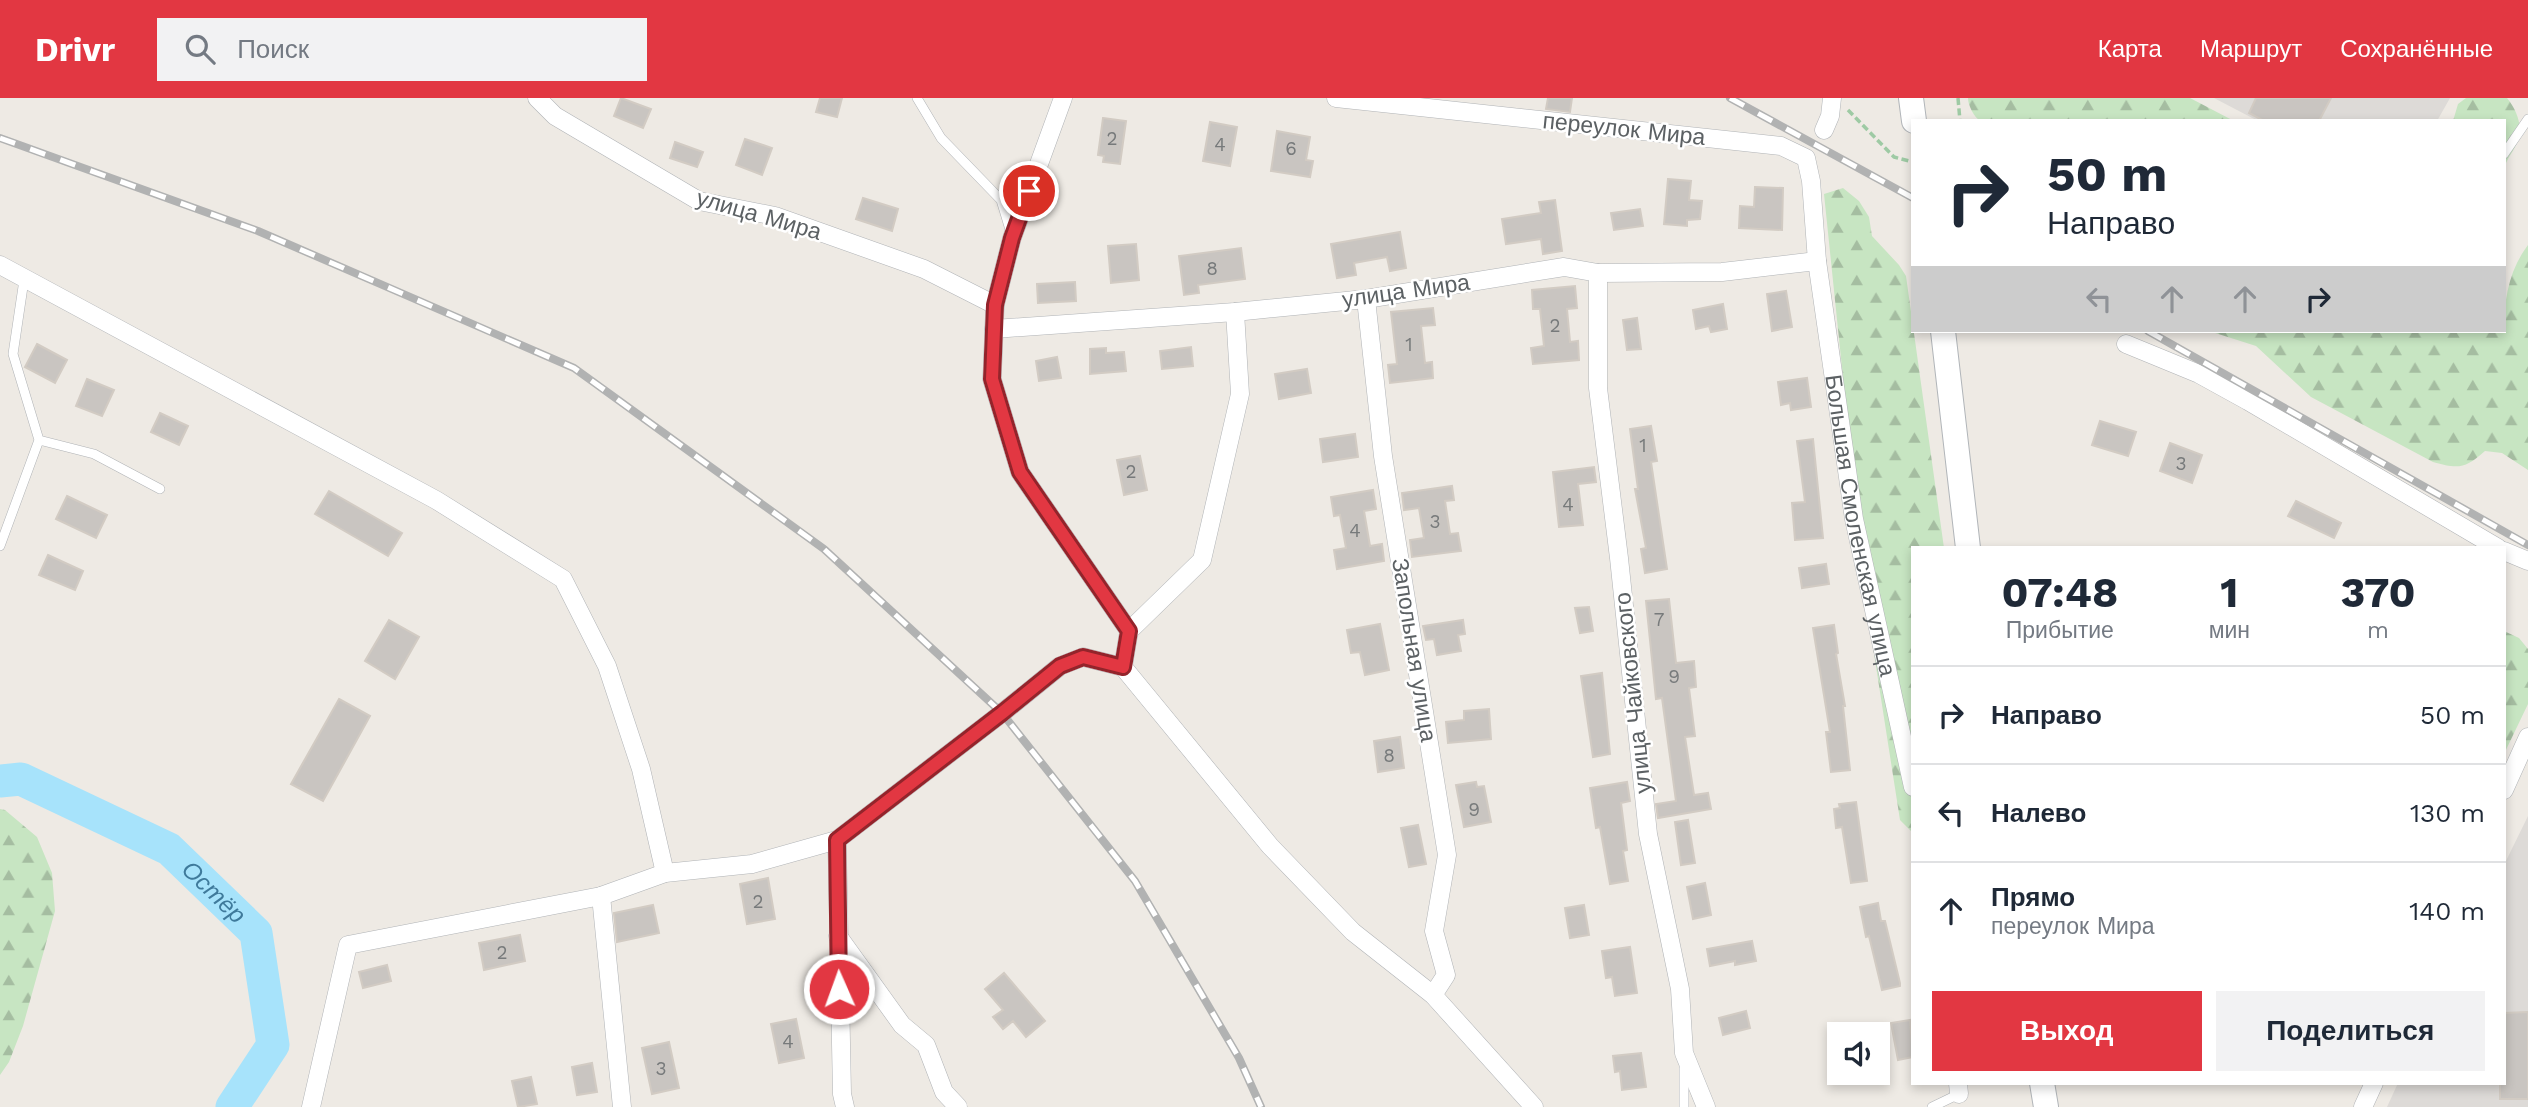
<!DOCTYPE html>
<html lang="ru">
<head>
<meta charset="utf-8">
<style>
	body { margin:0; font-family:"Work Sans",sans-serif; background:#f2f2f3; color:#1f2937; height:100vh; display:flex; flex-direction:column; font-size:26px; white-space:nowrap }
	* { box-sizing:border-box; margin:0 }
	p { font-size:23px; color:#747a83 }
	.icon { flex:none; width:38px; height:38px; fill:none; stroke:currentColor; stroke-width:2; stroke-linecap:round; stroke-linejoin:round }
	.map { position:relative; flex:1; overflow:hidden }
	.details { position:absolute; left:1911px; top:448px; width:595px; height:539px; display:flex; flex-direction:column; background:#fff; border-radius:0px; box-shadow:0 4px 10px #0003 }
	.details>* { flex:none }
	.banner { position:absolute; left:1911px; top:21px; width:595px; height:214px; border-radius:0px; box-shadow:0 4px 10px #0003; background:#fff; color:#1f2937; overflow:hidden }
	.controls { position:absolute; left:1827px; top:924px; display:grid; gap:14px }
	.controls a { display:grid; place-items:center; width:63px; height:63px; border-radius:0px; background:#fff; box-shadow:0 4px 10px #0003; font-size:35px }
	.pin { position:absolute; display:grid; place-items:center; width:60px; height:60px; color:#fff; margin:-30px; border:4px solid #fff; border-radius:50%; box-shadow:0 2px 7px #0007 }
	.me { position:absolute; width:77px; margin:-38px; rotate:358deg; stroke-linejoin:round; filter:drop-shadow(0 0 5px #0008) }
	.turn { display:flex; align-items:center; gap:24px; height:147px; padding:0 21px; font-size:32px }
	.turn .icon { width:91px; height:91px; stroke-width:2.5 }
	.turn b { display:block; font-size:49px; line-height:60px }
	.lanes { display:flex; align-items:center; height:66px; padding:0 21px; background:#0003; justify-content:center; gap:35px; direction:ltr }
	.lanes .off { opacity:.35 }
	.eta { display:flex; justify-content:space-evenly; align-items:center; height:119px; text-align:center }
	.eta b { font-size:42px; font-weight:700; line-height:49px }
	.action { display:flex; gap:14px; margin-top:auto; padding:14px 21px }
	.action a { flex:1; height:80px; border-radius:0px; background:#e23742; color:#fff; font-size:28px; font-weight:700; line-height:80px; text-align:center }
	.action a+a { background:#f2f2f3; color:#1f2937 }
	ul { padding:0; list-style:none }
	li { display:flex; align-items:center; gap:21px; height:98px; padding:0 21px; border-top:2px solid #e0e1e3 }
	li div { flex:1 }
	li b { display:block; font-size:26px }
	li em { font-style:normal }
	header { display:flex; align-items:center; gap:42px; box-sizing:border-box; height:98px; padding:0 35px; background:#e23742; color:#fff }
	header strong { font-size:33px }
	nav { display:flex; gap:38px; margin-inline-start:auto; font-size:24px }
	.search { width:490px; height:63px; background:#f2f2f3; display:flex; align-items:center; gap:18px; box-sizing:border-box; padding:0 24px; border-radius:0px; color:#747a83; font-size:26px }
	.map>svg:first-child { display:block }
	.industrial { fill:#dddad7 }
	.forest { fill:url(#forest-firs) }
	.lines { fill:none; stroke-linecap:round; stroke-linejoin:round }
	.river { stroke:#a7e3fb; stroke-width:33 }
	.building { fill:#c9c5c1; stroke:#d2cbc3; stroke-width:2 }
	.lane-casing { stroke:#b0b3b6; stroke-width:10 }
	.street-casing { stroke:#b0b3b6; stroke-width:19 }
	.secondary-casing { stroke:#b1b5b9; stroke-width:26 }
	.path { stroke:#9ecaa4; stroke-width:3.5; stroke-dasharray:7 3.5; stroke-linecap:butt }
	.lane { stroke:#fff; stroke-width:9 }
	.street { stroke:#fff; stroke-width:18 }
	.secondary { stroke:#fff; stroke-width:24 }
	.rail-casing { stroke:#b1b2b2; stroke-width:8 }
	.rail { stroke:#fff; stroke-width:5; stroke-dasharray:16; stroke-linecap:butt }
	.route-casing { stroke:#93242b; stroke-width:18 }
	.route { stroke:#e23742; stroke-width:12 }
	.labels { text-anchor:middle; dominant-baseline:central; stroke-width:5; stroke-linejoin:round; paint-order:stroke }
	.number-label { font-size:19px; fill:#777a7b }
	.street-label { font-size:23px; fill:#5c6164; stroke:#fff }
	.water-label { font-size:24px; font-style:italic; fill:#3f7a9b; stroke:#fff }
</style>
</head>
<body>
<header>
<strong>Drivr</strong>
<div class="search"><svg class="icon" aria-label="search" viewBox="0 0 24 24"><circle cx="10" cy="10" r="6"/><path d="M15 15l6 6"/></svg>Поиск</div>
<nav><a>Карта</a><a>Маршрут</a><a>Сохранённые</a></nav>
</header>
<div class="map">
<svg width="2528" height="1009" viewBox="0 0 2528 1009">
	<defs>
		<pattern id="forest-firs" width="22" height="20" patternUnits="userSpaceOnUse" patternTransform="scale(1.75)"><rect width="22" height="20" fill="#c7e5c2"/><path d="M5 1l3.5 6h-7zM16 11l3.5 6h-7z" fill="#a5bda1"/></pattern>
	</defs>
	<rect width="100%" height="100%" fill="#eeeae4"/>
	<path class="industrial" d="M2214,0H2450L2437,23H2258Z
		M2528,718V1009H2387L2398,985H2504V767Z"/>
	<path class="forest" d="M1968,0H2190L2234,23H1981C1974,20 1968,7 1968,0Z
		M2466,0H2507C2518,14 2524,30 2516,47C2512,56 2506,61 2504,72V23H2453L2458,6Z
		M1843,90L1859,103L1869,119L1872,138L1899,167L1906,178L1944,450H1913V735L1900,722L1867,511L1824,96Z
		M2528,147V372L2502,355L2485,353C2465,371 2458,371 2433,364L2311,299L2256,248L2209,233H2504C2504,201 2509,172 2528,147Z
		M2504,533L2519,540L2528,551V606L2504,656Z
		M0,711L5,712L37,739L52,775L55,813L23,928L9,964L0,977Z"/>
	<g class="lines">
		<path class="river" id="s1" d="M0,683L21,681L169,751L256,835L273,947L232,1009"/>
	</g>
	<path class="building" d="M621,0L651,11L643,30L614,18Z
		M820,0H842L837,19L816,14Z
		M1548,0H1572L1570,14L1546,11Z
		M2256,0H2331L2319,23H2264L2249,15Z
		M1103,20L1126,23L1120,66L1103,64L1104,58L1098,57Z
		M1210,24L1237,29L1230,68L1203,63Z
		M1277,33L1310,39L1306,62L1313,63L1310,79L1271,73Z
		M745,41L772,50L762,77L736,67Z
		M675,44L703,54L697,69L670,60Z
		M1668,81L1691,83L1689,102L1702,103L1700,121L1687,122V128L1664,126Z
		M1755,89L1783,90L1782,132L1739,130L1740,108L1754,109Z
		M863,100L898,111L892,133L856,121Z
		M1555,102L1562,153L1543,156L1541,141L1506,146L1502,121L1541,115L1539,104Z
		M1640,111L1643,128L1614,132L1611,115Z
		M1400,134L1406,170L1390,173L1387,159L1354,165L1356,177L1337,180L1331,146Z
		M1136,146L1139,182L1111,185L1108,148Z
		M1241,150L1245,181L1198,187L1199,195L1184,197L1179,158Z
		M1075,184L1076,203L1038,205L1037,186Z
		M1575,188L1577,210L1567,211L1570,244L1578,243L1579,262L1533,266L1531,250L1544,248L1540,211H1533L1532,192Z
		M1786,193L1792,229L1772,233L1767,196Z
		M1723,206L1727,231L1711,234L1709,228L1696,231L1693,212Z
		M1433,210L1435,227L1421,228L1425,265L1432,264L1433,280L1390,285L1388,267L1397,266L1391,214Z
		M1637,220L1641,251L1627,252L1623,222Z
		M37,246L67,262L55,285L25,269Z
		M1191,249L1193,268L1162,271L1160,253Z
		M1106,250V255L1124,254L1126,273L1090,276V251Z
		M1057,259L1061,280L1039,283L1036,263Z
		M1307,271L1311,295L1279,301L1275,276Z
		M1807,280L1811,309L1791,312L1790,305L1781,307L1778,284Z
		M87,281L114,292L102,318L76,308Z
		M160,315L188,328L179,347L151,334Z
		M2100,323L2136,334L2128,358L2092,347Z
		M1651,328L1657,363L1651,364L1667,471L1645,475L1641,451L1646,450L1635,391H1638L1630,331Z
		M1355,336L1358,359L1323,364L1320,341Z
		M1813,341L1823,440L1795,442L1792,405L1805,404L1797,343Z
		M2170,345L2202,357L2192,385L2160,373Z
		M1140,358L1147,392L1124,397L1117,362Z
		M1594,369L1596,384L1578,386L1583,427L1559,429L1553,374Z
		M1452,388L1454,402L1445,403L1450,436L1458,435L1461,453L1412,459L1410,442L1424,440L1419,410L1404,412L1402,395Z
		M1373,392L1376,411L1364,413L1370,448L1382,446L1384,463L1337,471L1334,452L1346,450L1340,417L1334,418L1331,399Z
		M329,393L402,435L388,458L315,416Z
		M67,398L107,417L96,440L56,421Z
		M2296,403L2341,425L2334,440L2288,418Z
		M48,457L83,473L75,492L39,477Z
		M1826,466L1829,486L1802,490L1799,470Z
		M1669,501L1676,565L1694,563L1696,589L1689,590L1695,638L1685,639L1694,697L1708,695L1711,711L1658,720L1656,706L1676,703L1662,600L1656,601L1646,503Z
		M1589,509L1593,533L1580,535L1575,510Z
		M389,522L419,539L395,581L365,563Z
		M1463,522L1465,536L1458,537L1461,553L1437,557L1434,541L1426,542L1423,528Z
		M1380,526L1389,572L1365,577L1360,554L1351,555L1347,532Z
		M1834,527L1838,555L1836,556L1845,608H1843L1850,672L1831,674L1826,634H1830L1813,530Z
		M1602,575L1610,656L1593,659L1581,578Z
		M339,601L370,618L323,703L291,686Z
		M1489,611L1491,641L1448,645L1446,624L1464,622V613Z
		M1400,639L1404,670L1378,674L1374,643Z
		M1476,684L1477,689L1484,688L1491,724L1464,729L1456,687Z
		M1627,684L1630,703L1621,705L1627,752L1623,753L1628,783L1610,786L1600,729L1596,730L1590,690Z
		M1856,704L1867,783L1851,785L1842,729L1836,730L1834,711L1840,710L1839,706Z
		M1688,722L1695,765L1681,767L1675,724Z
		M1418,727L1426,766L1409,769L1401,730Z
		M768,780L775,821L747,826L740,786Z
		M1705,785L1711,817L1693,821L1687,789Z
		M1878,805L1881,823H1885L1900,885V888L1882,892L1869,838L1866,839L1860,809Z
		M653,807L659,835L617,844L614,815Z
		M1584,807L1589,837L1570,840L1565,810Z
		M520,837L525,863L484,872L479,845Z
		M1752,843L1756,863L1735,867V863L1710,868L1707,851Z
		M1630,849L1637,895L1615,898L1612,879L1606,880L1602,853Z
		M387,867L391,883L363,890L359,874Z
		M1004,875L1045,923L1026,939L1013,923L1003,931L993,919L1003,912L985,891Z
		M1746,913L1750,930L1723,937L1719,920Z
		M2528,914V1001H2500V985H2504V915Z
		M796,921L804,960L779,965L771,926Z
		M1910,922L1913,959L1898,962L1891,925Z
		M669,944L679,990L652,996L642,950Z
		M1641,955L1646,989L1622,992L1620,973L1615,974L1613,958Z
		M592,965L597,994L577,997L572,969Z
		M531,979L537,1006L518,1009L512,983Z"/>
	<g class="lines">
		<defs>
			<path id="lane" d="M917,0L941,40L1001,102L1011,135
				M2504,56L2528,21
				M39,342L94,356L160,391
				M0,448L39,342L13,256L24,182
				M1684,1009V970
				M1932,1009L1959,996"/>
			<g id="street">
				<path d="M537,0L555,18L699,103L775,118L924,171L995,207"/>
				<path d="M1063,0L1012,140L995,207L992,281L1020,374L1129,533L1123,569"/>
				<path id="s2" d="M1336,0L1781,48L1806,60L1811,83L1817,163L1854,421L1913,689"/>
				<path d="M1824,32L1830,18L1832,0"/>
				<path d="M0,167L436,402L563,481L607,568L641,671L665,775"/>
				<path d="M1598,175V290L1619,460L1648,736L1680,891L1684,955L1706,1009"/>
				<path d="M1366,201L1383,358L1447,757L1434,833L1446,877L1433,897"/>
				<path d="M994,231L1235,214L1366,201L1564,169L1598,175L1722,174L1817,163"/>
				<path d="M2126,246L2199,276L2248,303L2498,450"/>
				<path d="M2504,453L2528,463"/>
				<path d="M1129,533L1202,462L1240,296L1235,214"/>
				<path d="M2504,692L2528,639"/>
				<path d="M837,742L842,996L845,1009"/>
				<path d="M601,798L622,1009"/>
				<path d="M838,838L902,927L926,947L944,994L958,1009"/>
				<path d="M1958,985L1959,996"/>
				<path d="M311,1009L348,847L601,798L665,775L752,766L837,742L1002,615L1060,568L1083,559L1123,569L1270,748L1353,834L1433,897L1534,1009"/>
				<path d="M2363,1009L2374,985"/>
			</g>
			<path id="secondary" d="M1911,0L1914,23
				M1943,233L1968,450
				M2042,985L2046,1009"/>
		</defs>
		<use href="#lane" class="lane-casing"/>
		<use href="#street" class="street-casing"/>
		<use href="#secondary" class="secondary-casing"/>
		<path class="path" d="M1958,0L1960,23
			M1848,12L1894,59L1913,64"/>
		<use href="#lane" class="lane"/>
		<use href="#street" class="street"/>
		<use href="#secondary" class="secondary"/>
		<defs>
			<path id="rail" d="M1730,0L1913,100
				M0,40L258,133L574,270L824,451L1002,615L1135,783L1239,960L1261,1009
				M2148,233L2528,447"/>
		</defs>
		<use href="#rail" class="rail-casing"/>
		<use href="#rail" class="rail"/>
	</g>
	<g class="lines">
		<defs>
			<path id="route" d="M839,891L837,742L1002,615L1060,568L1083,559L1123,569L1129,533L1020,374L992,281L995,207L1012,140L1029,93"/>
		</defs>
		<use href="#route" class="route-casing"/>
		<use href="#route" class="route"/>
	</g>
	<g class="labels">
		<g class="number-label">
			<text x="1112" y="40">2</text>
			<text x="1220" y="46">4</text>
			<text x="1291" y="50">6</text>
			<text x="1212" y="170">8</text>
			<text x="1555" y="227">2</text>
			<text x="1409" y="246">1</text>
			<text x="1643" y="347">1</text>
			<text x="2181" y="365">3</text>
			<text x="1131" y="373">2</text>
			<text x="1568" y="406">4</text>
			<text x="1435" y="423">3</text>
			<text x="1355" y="432">4</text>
			<text x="1659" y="521">7</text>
			<text x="1674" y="578">9</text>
			<text x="1389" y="657">8</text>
			<text x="1474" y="711">9</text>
			<text x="758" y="803">2</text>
			<text x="502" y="854">2</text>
			<text x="788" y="943">4</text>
			<text x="661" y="970">3</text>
		</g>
		<g class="street-label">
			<text transform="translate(1624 31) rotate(6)">переулок Мира</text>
			<text transform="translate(759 117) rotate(16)">улица Мира</text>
			<text transform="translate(1406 193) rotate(-8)">улица Мира</text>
			<text stroke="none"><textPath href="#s2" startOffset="847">Большая Смоленская улица</textPath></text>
			<text transform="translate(1414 552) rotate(81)">Запольная улица</text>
			<text transform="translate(1633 595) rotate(-96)">улица Чайковского</text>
		</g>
		<g class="water-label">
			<text stroke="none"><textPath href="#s1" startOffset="247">Остёр</textPath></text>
		</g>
	</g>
</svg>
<div class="controls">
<a><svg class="icon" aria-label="sound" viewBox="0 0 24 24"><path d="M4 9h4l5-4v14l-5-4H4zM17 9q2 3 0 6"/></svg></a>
</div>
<div class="pin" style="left:1029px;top:93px;background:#d93025"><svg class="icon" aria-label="arrive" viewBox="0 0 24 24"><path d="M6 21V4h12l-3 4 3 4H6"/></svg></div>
<svg class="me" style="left:839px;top:891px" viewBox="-20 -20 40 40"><circle r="17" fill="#e23742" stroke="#fff" stroke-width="3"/><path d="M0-11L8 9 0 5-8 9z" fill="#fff"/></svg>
<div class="banner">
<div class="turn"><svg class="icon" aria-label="right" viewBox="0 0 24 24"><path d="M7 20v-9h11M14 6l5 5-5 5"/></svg><div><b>50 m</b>Направо</div></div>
<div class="lanes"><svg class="icon off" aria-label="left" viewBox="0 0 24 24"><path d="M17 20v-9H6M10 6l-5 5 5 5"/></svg><svg class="icon off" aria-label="ahead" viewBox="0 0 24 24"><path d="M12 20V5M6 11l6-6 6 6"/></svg><svg class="icon off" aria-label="ahead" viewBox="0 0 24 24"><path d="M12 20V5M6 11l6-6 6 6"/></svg><svg class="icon" aria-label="right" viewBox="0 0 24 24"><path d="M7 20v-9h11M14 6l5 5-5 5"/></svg></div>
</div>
<section class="details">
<div class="eta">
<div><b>07:48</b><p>Прибытие</p></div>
<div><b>1</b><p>мин</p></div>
<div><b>370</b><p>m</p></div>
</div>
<ul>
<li><svg class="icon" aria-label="right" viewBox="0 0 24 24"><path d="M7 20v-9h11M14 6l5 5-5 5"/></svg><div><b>Направо</b></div><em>50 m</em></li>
<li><svg class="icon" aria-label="left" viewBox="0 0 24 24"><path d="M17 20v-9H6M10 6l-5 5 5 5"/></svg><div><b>Налево</b></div><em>130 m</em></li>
<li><svg class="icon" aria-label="ahead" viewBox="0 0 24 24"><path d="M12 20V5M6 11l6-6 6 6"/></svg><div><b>Прямо</b><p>переулок Мира</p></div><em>140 m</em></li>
</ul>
<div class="action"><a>Выход</a><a>Поделиться</a></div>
</section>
</div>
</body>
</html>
